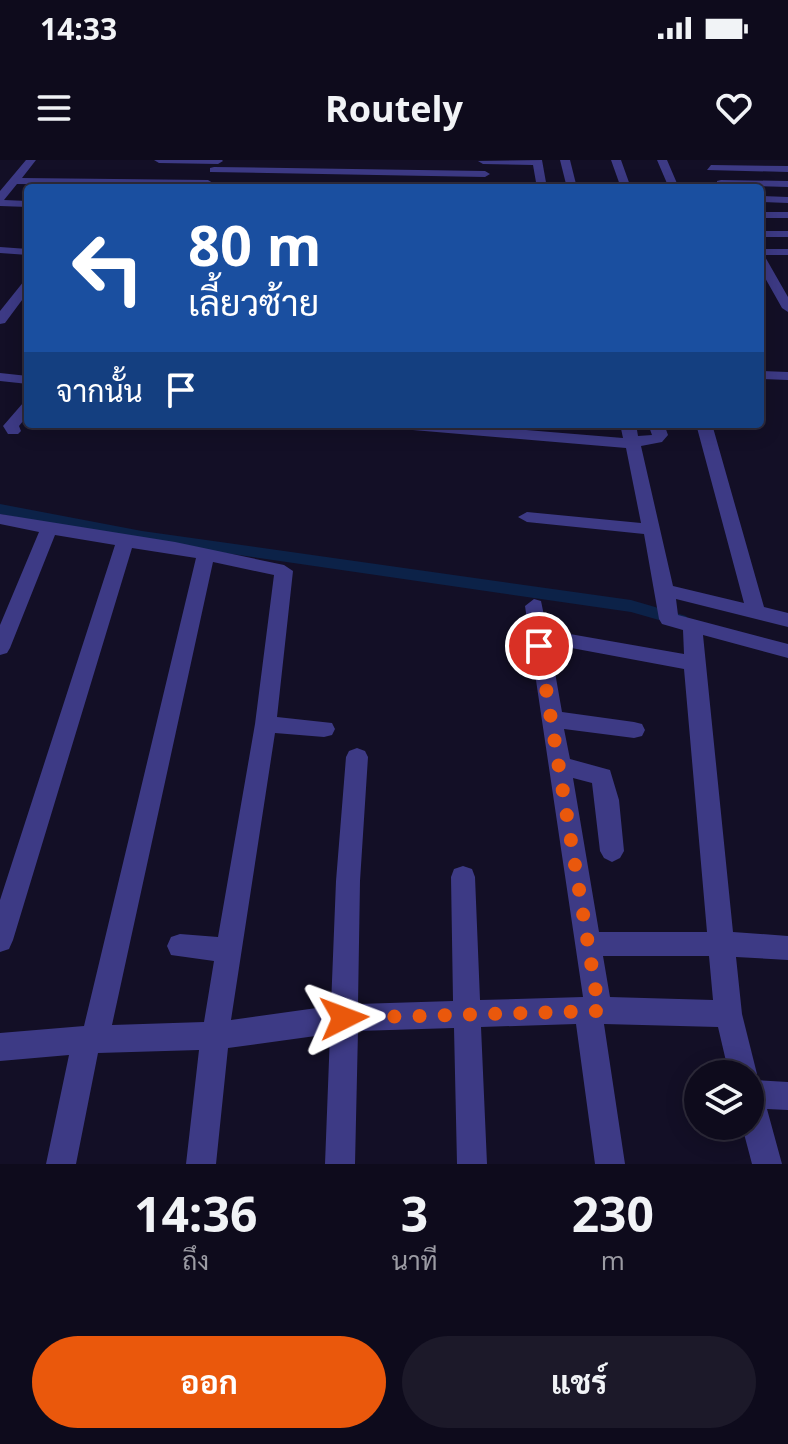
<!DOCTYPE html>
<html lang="th">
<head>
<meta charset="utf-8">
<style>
	body { margin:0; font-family:"Open Sans",Sarabun,sans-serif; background:#1c1929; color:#f1f3f6; height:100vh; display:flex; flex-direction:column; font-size:30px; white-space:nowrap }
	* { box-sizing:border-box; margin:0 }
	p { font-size:26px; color:#9b9ba3 }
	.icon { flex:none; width:44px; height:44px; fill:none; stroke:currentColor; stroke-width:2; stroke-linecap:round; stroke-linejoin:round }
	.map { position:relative; height:1004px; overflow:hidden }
	.sheet { display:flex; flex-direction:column; background:#0e0b1c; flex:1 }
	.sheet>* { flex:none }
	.top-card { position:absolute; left:24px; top:24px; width:740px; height:244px; border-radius:8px; box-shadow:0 4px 20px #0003,0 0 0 2px #2e2b3b; background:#1a4fa0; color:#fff; overflow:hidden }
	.controls { position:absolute; left:684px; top:900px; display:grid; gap:16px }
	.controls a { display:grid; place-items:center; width:80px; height:80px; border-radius:50%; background:#0e0b1c; box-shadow:0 4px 20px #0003,0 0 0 2px #2e2b3b; font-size:40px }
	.pin { position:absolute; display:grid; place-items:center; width:68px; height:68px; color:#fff; margin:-34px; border:4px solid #fff; border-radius:50%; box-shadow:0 2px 8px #0007 }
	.me { position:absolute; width:88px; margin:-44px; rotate:87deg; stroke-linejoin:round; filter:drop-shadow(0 0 6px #0008) }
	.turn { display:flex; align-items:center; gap:28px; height:168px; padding:0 32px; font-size:36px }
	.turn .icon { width:104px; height:104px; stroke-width:2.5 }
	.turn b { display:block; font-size:56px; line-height:68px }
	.then { display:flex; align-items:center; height:76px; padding:0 32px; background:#0003; gap:16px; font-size:30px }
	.eta { display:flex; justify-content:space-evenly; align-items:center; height:136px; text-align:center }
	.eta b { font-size:48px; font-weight:700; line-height:56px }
	.cta { display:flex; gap:16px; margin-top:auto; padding:16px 32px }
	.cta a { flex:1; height:92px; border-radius:48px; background:#ea580c; color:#fff; font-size:32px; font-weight:700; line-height:92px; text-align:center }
	.cta a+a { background:#1c1929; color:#f1f3f6 }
	.status { display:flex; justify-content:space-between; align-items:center; height:56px; padding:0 40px; background:#0e0b1c; direction:ltr }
	.status svg { height:22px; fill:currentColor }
	header { display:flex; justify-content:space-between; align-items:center; height:104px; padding:0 32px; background:#0e0b1c; font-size:36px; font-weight:700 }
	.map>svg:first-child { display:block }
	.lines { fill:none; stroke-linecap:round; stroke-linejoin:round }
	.canal { fill:#0c2248; fill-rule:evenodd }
	.minor { fill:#3d3a85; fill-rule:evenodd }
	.route { stroke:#ea580c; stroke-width:14; stroke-dasharray:0 25.2 }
</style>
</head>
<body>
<div class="status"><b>14:33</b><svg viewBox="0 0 49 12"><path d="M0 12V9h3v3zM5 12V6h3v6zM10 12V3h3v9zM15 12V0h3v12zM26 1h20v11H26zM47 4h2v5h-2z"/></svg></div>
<header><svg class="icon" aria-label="menu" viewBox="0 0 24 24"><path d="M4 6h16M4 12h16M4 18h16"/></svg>Routely<svg class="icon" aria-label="heart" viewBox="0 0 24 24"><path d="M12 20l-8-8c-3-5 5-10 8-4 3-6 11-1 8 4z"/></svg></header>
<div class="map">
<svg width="788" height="1004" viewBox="0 0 788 1004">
	<rect width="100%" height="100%" fill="#130f26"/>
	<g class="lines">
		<path class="canal" d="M0,344L142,371L631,440L686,456L689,460L680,466L631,452L142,381L0,354Z"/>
		<path class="minor" d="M26,0H36L22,18L208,20L213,23L208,26L17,24L4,40L28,41V47L0,46V31Z
			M154,0H222L223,1L218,4L159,3Z
			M542,0L547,28H537L533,5L483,4L478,1Z
			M560,0H570L577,28H567Z
			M611,0H621L631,28H621Z
			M657,0H667L679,28H669Z
			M711,5L788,6V12L707,10Z
			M214,7L485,11L490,14L485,17L210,12V8Z
			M721,20L788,21V27L717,25V21Z
			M760,36L788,37V43L760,42Z
			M760,52H788V58H760Z
			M760,71H788V77H760Z
			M0,87L28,89V95L0,93Z
			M760,89H788V95H764L788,137V152L782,148L760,109Z
			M28,120V132L5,163L0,164V151L24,121Z
			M760,211L788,212V220L760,219Z
			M0,213L28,216V224L0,221Z
			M28,242V255L19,266L21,271L18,274H8L3,266L23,243Z
			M393,264H454L623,278L620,264H636L638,276L652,275L648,264H664L668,275L662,282L641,286L673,426L744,443L696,264H712L764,447L788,453V467L676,439L678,455L788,484V498L703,475L733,772L788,776V800L736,797L742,854L757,914L755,920L788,922V950L767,949L782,1004H752L742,966H750V914H729L718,867L604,864L625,1004H595L576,864L481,867L487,1004H457L454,868L358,871L355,1004H325L330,874L228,888L216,1004H186L199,890L98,893L76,1004H46L69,895L0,901V873L84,866L196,398L132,388L13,780L9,789L0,792V740L115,385L55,375L10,488L7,493L0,495V465L39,372L0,364V354L175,382L284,405L293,411L277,557L332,563L335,569L332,575L324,577L275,573L231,860L331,846L336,721L346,597L349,591L357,588L365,591L368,597L360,721L358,844L453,841L451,717L454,709L463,706L472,709L475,717L480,840L583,837L525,446L534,439L541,441L547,470L684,494L683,470L662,464L659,459L644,374L527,362L518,357L527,352L641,363L626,288L401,269ZM213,402L274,415L255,564L218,777L180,774L171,777L167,786L171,795L214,801L204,862L112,865ZM550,484L684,509L707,772H599L573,618L592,623L600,691L604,698L612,702L620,698L624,691L619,640L610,610L570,599L564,569L634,578L642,576L645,570L642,564L634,562L562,552ZM603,796H709L713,840L610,837Z"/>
	</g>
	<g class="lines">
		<path class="route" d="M344,858L599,851L539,486"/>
	</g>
</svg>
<div class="controls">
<a><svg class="icon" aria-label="layers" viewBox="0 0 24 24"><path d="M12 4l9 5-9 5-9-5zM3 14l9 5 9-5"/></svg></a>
</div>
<div class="pin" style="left:539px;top:486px;background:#d93025"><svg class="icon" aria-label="arrive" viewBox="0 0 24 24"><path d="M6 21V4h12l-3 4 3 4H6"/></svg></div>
<svg class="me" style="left:344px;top:858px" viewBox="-20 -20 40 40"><path d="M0-17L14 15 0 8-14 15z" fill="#ea580c" stroke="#fff" stroke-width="4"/></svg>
<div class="top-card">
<div class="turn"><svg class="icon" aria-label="left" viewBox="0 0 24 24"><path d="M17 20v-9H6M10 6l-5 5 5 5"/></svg><div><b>80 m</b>เลี้ยวซ้าย</div></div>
<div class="then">จากนั้น<svg class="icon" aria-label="arrive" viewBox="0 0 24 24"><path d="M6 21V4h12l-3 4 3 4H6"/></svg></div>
</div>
</div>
<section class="sheet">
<div class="eta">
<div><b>14:36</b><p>ถึง</p></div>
<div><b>3</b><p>นาที</p></div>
<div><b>230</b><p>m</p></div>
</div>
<div class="cta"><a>ออก</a><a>แชร์</a></div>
</section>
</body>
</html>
